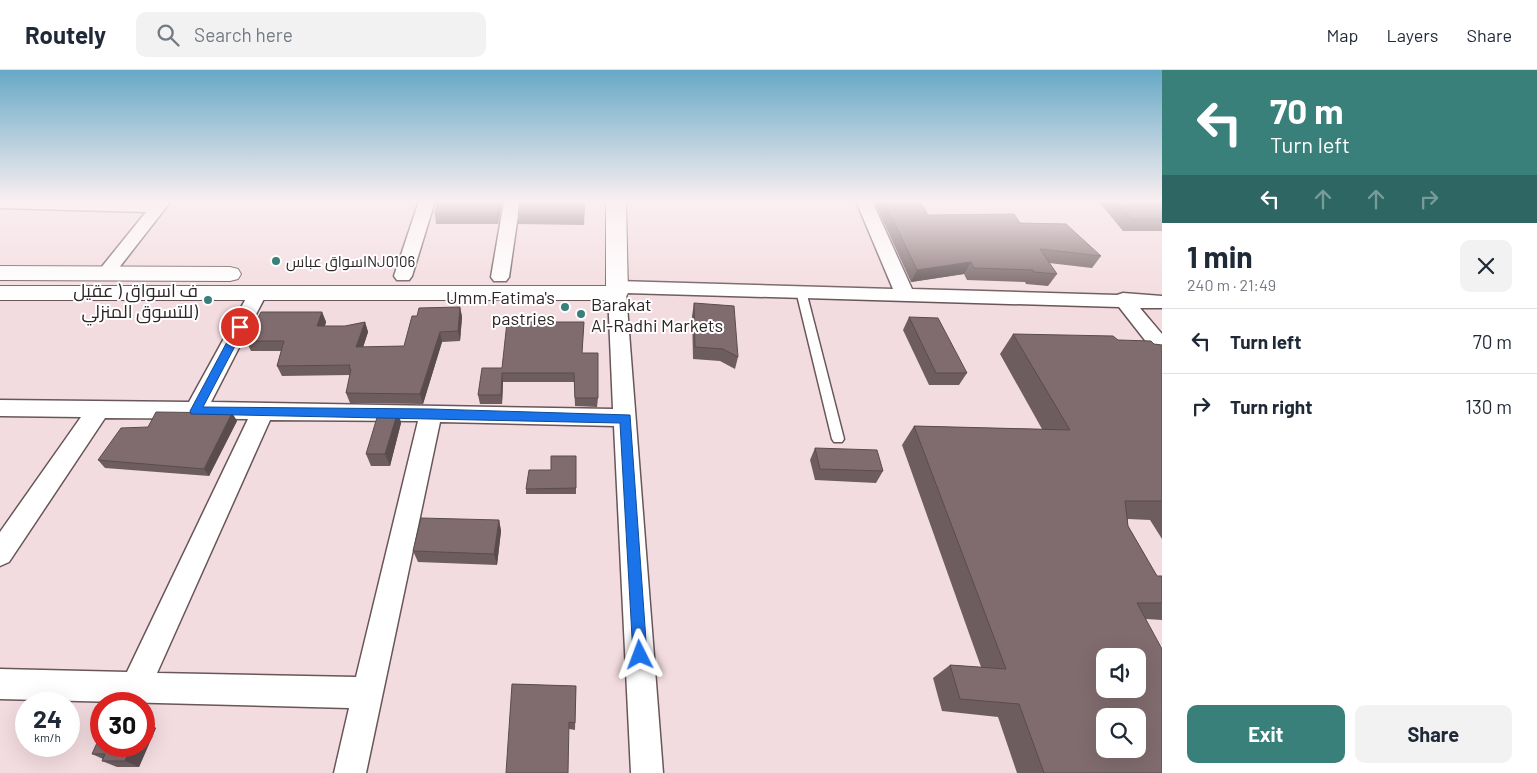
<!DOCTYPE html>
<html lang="en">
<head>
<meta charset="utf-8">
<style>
	body { margin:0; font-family:Barlow,Cairo,sans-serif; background:#f2f2f3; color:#1f2937; height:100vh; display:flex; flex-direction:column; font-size:19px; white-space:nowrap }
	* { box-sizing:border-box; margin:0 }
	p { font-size:16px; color:#747a83 }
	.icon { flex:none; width:28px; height:28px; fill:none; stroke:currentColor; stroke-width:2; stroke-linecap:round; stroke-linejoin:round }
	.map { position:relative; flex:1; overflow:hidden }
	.drawer { display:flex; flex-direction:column; background:#fff; width:375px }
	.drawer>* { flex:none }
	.top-card { background:#39807b; color:#fff; overflow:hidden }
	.tools { position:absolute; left:1096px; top:578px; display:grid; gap:10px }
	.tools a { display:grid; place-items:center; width:50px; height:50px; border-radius:10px; background:#fff; box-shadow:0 5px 20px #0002; font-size:25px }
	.speed { position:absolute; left:15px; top:622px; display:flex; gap:10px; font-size:25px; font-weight:700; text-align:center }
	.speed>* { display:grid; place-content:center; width:65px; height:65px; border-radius:50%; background:#fff; box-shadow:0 5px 20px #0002; line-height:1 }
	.speed small { font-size:12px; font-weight:400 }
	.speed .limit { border:8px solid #d22; background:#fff; color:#111 }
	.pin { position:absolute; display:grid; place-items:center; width:42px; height:42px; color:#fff; margin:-21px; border:2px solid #fff; border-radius:50%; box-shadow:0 1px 5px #0007 }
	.me { position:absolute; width:55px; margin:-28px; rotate:357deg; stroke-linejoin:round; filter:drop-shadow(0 0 4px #0008) }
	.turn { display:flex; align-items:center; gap:18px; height:105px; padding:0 25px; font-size:22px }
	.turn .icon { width:65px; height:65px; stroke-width:2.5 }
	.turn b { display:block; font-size:35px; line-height:42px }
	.lanes { display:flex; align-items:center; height:48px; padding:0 25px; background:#0003; justify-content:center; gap:25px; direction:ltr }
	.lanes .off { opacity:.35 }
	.round { display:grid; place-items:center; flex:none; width:52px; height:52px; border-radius:10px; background:#f2f2f3 }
	.headline { display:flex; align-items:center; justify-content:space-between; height:85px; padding:0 25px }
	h1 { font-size:30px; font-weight:700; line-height:38px }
	.action { display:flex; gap:10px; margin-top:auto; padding:10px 25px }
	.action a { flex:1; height:58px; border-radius:10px; background:#39807b; color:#fff; font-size:20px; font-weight:700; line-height:58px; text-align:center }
	.action a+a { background:#f2f2f3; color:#1f2937 }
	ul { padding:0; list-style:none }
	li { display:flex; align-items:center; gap:15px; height:65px; padding:0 25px; border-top:1px solid #e0e1e3 }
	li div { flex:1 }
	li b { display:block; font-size:19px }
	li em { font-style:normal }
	header { display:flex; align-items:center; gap:30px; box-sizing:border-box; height:70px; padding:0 25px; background:#fff; border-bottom:1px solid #e0e1e3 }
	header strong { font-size:24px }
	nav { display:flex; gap:28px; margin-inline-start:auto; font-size:18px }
	.search { width:350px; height:45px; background:#f2f2f3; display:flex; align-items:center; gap:12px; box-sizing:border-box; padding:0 18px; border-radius:10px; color:#747a83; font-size:19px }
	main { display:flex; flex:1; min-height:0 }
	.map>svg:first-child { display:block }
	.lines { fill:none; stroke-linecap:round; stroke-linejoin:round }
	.service-casing { stroke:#685659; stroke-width:3 }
	.minor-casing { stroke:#685659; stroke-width:3 }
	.tertiary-casing { stroke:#685659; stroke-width:2 }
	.service { fill:#fff; fill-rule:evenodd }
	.minor { fill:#fff; fill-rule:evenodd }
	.tertiary { fill:#fff; fill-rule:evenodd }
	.wall { fill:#6e5d5f }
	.shaded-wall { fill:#5a4c4e }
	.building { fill:#806c6f; stroke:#5a4c4e; fill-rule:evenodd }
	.route { fill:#1a73e8; stroke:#114b97 }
	.poi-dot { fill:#39807b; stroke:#fff; stroke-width:2 }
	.labels { text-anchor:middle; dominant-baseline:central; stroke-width:4; stroke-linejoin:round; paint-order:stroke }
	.far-poi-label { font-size:15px; fill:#2d2527; stroke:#fff; text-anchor:start }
	.poi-label { font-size:18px; fill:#2d2527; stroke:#fff; text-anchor:end }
</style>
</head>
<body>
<header>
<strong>Routely</strong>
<div class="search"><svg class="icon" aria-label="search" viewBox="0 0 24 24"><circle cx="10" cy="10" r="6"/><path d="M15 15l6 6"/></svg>Search here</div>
<nav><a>Map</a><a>Layers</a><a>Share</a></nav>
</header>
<main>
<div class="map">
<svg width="1162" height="703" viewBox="0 0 1162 703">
	<rect width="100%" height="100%" fill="#f3dce0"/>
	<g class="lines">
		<defs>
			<path id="service" d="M801,218L806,221L844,369L842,372H834L832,369L796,221Z"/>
			<path id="minor" d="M0,131L154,132L171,131L111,208H99L96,204L146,142L0,138Z
				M419,131H435L412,206L409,210H397L394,206Z
				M504,131H520L509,207L506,211H494L491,207Z
				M856,131H872L912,219L1117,225L1123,223L1162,226V238H1140L1162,264V285L1155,283L1119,237L626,223L663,703H631L614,356L440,352L366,703H334L349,638L0,629V599L127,602L248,349L105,348L9,492L0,496V462L81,347L0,346V330L189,332L249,223L251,219L258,217L265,219L267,223L211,332L613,339L608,223L610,213L617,211L893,219ZM270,350L418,351L356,607L157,603Z"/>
			<path id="tertiary" d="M606,131H626L628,223L625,228L617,230H0V216H606Z
				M0,196L230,197L238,199L241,204L238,209L230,211L0,210Z"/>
		</defs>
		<use href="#service" class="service-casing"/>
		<use href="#minor" class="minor-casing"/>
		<use href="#tertiary" class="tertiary-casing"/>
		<use href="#service" class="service"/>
		<use href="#minor" class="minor"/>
		<use href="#tertiary" class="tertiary"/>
	</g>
	<path class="wall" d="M502,131L498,154H436L435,144Z
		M585,131L584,155L518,154V145Z
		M874,131H920L928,145L1020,153L1101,186L1092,198L1049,193L1057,204L1048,216L1026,214L1025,212L967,210L964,204L911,212Z
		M1100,131H1161L1162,132V161H1123L1099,132Z
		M694,233L738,287L735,299L720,291L693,289L692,246Z
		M460,237L462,247L460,271L442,272L423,334L350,333L346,323L350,305L282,306L277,296L281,281H251L246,271L322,242L326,252L325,256H345L365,252L368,262L363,277L404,276L417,246Z
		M909,247L967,303L959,315H929L903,260Z
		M584,252L582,283L598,328L597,337L575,336L574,312H503L502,334H480L478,325L502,298Z
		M1013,264L1118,270L1154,274L1162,275V469L1150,450L1128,449V456L1157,506H1162V550L1146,549L1162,703H1017L998,647L942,641L933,608L950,595L981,597L902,375L914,356L1042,359L1000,284Z
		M398,341L401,353L390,396H371L366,384Z
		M232,343L237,351L209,406L105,398L98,390L148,357Z
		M815,378L883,401L876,413L815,410L810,390Z
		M576,386V424H526V419L551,400Z
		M499,450L501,461L497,495L418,492L413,481Z
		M512,614L576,616L575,660L569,659Z
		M144,651L156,658L139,697H117L102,691L103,689L92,684L144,676Z"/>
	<path class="shaded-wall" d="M500,131H502L498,154L497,144Z
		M971,192L964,204L911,212L917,200Z
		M460,237L462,247L460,271L458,261Z
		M322,242L326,252L321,266L317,256Z
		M365,252L368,262L360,287L356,277Z
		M440,262L442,272L423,334L420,324Z
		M502,303L503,312L502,334L501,325Z
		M398,341L401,353L390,396L385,384Z
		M232,343L237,351L209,406L204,399Z
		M499,450L501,461L497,495L494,484Z
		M144,651L156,658L139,697L125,691L131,676H144Z"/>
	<path class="building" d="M438,131H500L497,144H435Z
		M520,131H584V145H518Z
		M884,131H920L928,145L1014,144L1020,153L1066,154L1101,186L1040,179L1057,204L1034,202L1033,200L974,198L971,192L917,200Z
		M1117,131H1161L1162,132V149H1132Z
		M694,233L734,236L738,287L723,279L695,277Z
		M460,237L458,261L440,262L420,324L346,323L351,299H349L350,295L277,296L284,271H246L261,242H322L317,256H345L365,252L356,277L404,276L412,246H417L419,238Z
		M909,247L938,248L967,303H936Z
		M507,252H584L582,283H598V328H575L574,303H502L501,325H478L482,298H502Z
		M1013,264L1113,266L1118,270L1151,271L1154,274L1162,275V431H1125L1128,456L1157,506H1162V533H1137L1162,579V703H1044L1019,634L960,629L950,595L1006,599L914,356L1070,360ZM1105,586H1138V619H1105ZM1105,646H1138V679H1105Z
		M379,341H398L385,384H366Z
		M156,342L232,343L204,399L98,390L121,358L148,357Z
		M815,378L877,380L883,401L820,399Z
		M551,386H576V418L526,419L529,400H551Z
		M421,448L499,450L494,484L413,481Z
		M512,614L576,616L575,653L569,652L568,703H506Z
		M101,664V676H131L125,691H102L105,684H92Z"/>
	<linearGradient id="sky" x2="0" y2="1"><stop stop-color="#67a9c6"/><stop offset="0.57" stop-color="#faeff1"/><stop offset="1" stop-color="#faeff1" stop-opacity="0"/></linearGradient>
	<rect width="1162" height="230" fill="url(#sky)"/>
	<path class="route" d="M240,254L245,257L203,337L431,339L630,345L647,585L645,590L640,592L635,590L633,585L620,353L191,344L190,341L235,257Z"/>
	<g class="poi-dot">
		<circle cx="276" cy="191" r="5"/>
		<circle cx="208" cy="230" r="5"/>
		<circle cx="565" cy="237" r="5"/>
		<circle cx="581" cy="244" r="5"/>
	</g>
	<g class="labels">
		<g class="far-poi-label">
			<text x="286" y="191">اسواق عباسNJ0106</text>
		</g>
		<g class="poi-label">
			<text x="198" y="220">ف اسواق ( عقيل<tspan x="198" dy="21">للتسوق المنزلي)</tspan></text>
			<text x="555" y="227">Umm Fatima's<tspan x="555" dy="21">pastries</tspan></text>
			<text x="591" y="234" text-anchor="start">Barakat<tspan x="591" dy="21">Al-Radhi Markets</tspan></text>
		</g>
	</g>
</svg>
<div class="tools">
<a><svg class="icon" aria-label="sound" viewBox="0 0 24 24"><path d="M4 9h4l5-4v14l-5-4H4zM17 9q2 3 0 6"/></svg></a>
<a><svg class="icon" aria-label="search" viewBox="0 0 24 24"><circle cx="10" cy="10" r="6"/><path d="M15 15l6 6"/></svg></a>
</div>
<div class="speed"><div>24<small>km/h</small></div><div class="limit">30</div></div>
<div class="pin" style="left:240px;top:257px;background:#d93025"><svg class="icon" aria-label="arrive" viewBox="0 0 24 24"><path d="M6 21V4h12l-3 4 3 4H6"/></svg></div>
<svg class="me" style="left:640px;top:585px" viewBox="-20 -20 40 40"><path d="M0-17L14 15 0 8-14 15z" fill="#1a73e8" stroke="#fff" stroke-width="4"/></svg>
</div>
<section class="drawer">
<div class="top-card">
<div class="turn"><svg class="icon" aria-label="left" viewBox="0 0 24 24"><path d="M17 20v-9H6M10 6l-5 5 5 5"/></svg><div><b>70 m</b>Turn left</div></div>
<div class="lanes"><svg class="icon" aria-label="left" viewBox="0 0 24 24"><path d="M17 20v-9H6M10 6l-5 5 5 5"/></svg><svg class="icon off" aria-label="ahead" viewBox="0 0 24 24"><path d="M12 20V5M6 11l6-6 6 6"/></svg><svg class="icon off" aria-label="ahead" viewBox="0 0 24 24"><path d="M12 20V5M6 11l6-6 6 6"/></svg><svg class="icon off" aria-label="right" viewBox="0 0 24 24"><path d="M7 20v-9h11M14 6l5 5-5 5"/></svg></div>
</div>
<div class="headline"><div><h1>1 min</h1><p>240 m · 21:49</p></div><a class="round"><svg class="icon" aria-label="close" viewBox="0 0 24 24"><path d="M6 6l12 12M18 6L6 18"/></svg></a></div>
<ul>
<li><svg class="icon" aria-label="left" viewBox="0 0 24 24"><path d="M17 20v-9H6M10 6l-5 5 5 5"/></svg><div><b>Turn left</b></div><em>70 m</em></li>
<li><svg class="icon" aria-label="right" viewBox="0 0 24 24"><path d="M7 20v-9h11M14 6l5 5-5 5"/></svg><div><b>Turn right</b></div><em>130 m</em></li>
</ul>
<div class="action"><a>Exit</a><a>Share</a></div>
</section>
</main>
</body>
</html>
